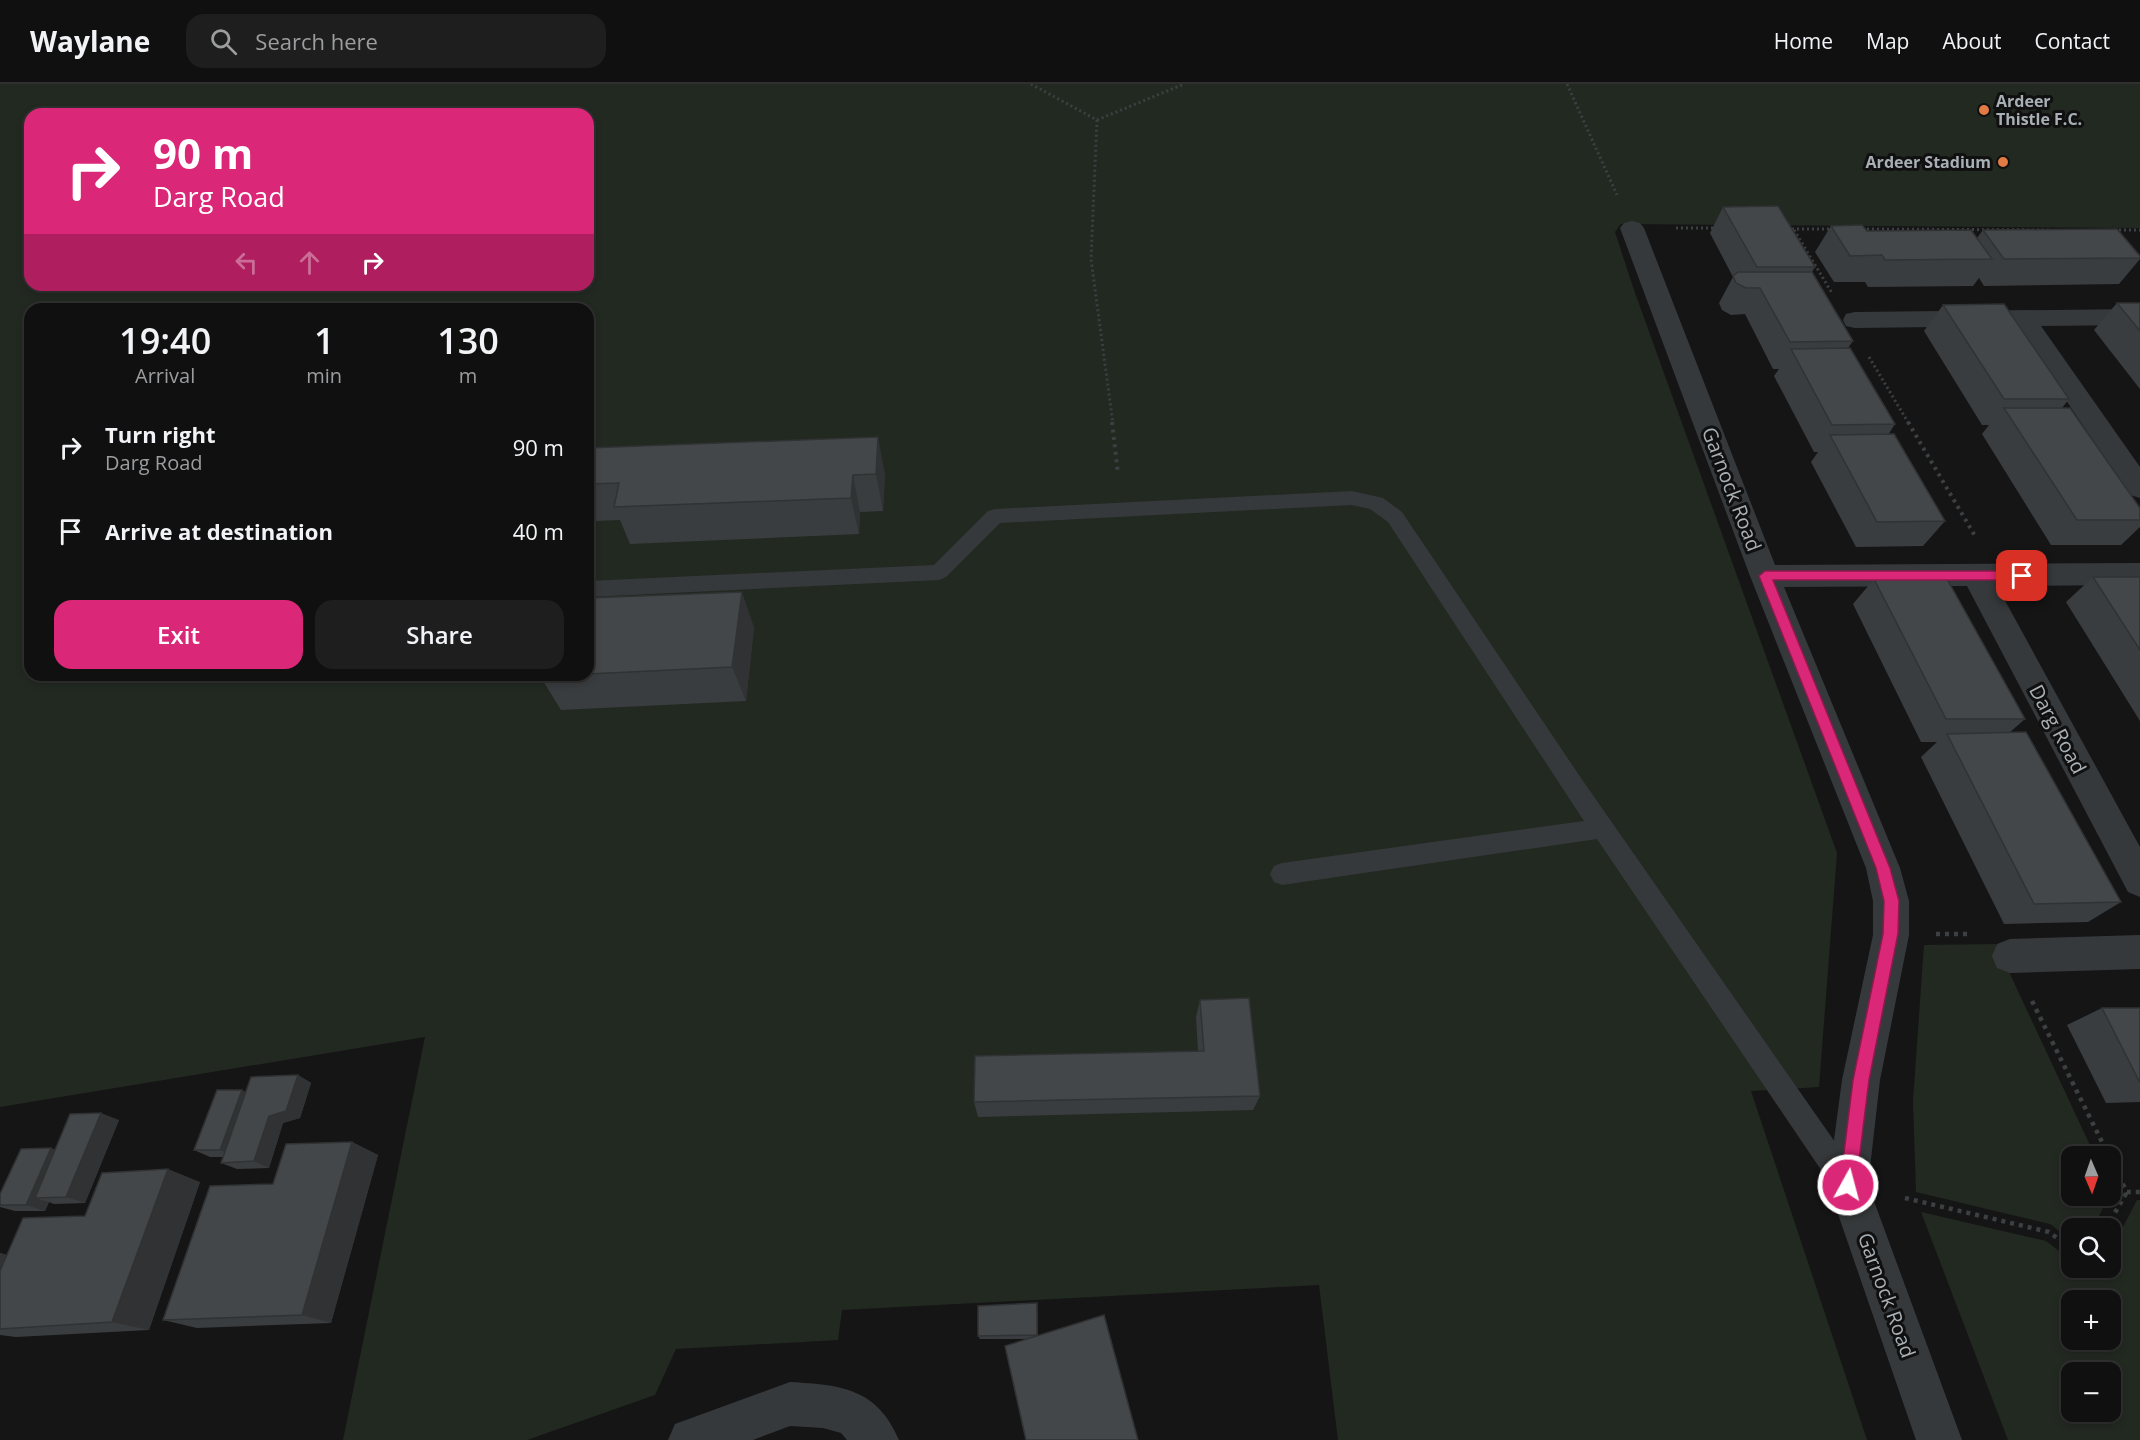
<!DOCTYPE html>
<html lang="en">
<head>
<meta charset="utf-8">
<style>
	body { margin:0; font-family:"Open Sans",sans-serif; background:#1e1e1e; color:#f1f3f6; height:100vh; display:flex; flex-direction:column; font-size:22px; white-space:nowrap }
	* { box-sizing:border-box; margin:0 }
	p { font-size:20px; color:#9c9d9f }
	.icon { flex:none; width:33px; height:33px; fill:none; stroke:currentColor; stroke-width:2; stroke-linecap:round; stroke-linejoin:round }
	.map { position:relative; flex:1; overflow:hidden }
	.side { position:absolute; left:24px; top:219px; width:570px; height:378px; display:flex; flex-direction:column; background:#101010; border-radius:18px; box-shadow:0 3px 9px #0003,0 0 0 2px #303030 }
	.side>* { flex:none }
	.top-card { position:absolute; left:24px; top:24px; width:570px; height:183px; border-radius:18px; box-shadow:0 3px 9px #0003,0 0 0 2px #303030; background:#db2777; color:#fff; overflow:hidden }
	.needle { width:39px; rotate:178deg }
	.tools { position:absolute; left:2061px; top:1062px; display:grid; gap:12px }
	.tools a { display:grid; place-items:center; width:60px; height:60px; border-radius:12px; background:#101010; box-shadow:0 3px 9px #0003,0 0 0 2px #303030; font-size:30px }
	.pin { position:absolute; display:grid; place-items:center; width:51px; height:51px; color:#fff; margin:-26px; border-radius:12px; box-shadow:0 3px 9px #0006 }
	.me { position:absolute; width:66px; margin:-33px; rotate:7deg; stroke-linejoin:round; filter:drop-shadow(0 0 4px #0008) }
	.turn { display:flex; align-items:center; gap:21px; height:126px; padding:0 30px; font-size:27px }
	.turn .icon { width:78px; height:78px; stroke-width:2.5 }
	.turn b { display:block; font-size:42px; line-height:51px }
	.lanes { display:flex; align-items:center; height:57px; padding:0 30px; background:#0003; justify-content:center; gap:30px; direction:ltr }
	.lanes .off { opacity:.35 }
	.eta { display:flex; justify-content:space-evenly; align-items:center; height:102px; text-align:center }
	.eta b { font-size:36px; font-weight:600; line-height:42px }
	.primary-button { display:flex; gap:12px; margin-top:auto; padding:12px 30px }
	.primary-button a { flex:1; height:69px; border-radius:18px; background:#db2777; color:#fff; font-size:24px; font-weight:600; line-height:69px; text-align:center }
	.primary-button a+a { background:#1e1e1e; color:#f1f3f6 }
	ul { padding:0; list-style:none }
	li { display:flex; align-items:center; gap:18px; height:84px; padding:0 30px }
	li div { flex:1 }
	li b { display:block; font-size:22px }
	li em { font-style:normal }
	header { display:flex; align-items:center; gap:36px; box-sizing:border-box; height:84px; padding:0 30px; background:#101010; border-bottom:2px solid #303030 }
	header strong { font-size:28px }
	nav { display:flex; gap:33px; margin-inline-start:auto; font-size:21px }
	.search { width:420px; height:54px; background:#1e1e1e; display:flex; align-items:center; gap:15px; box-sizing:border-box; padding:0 21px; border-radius:18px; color:#9c9d9f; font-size:22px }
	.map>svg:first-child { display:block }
	.green { fill:#222921; fill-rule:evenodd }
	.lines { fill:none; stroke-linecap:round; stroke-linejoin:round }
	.path-far2 { stroke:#3c4042; stroke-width:3; stroke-dasharray:2 3; stroke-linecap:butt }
	.path-far1 { stroke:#3c4042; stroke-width:4; stroke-dasharray:3 4.5; stroke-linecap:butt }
	.path { stroke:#3c4042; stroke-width:4.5; stroke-dasharray:4 5; stroke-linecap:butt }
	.lane { fill:#36393b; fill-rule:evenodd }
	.street { fill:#36393b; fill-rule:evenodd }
	.wall { fill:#3a3d3f }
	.shaded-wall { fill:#303233 }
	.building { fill:#444749; stroke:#303233; stroke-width:1.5 }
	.route { fill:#db2777; stroke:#8e194d; stroke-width:1.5 }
	.poi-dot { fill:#e17b43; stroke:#101011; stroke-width:2 }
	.labels { text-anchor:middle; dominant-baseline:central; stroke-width:6; stroke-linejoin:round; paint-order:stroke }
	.far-poi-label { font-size:16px; font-weight:bold; fill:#a8b0b5; stroke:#101011; text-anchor:start }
	.street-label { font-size:20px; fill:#a8b0b5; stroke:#101011 }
</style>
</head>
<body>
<header>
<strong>Waylane</strong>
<div class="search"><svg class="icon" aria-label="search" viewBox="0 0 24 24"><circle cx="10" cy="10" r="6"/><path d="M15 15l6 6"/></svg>Search here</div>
<nav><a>Home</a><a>Map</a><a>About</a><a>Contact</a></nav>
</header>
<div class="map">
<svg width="2140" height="1356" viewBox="0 0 2140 1356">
	<rect width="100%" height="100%" fill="#151516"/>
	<path class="green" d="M0,0H2140V144L1621,140L1615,148L1634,206L1837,769L1819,1003L1751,1007L1867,1356H1338L1319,1201L842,1226L838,1256L676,1265L655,1311L527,1356H343L425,953L0,1023ZM30,30H588V201H30ZM30,225H588V591H30Z
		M1996,860L2095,1072H2072V1112H2109L2093,1144H2072L2071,1156L2050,1140L1916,1108L1913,1017L1924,861Z
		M2137,1116H2140V1356H2008L1921,1128L2046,1157L2071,1176L2072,1184H2081L2095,1194L2101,1184H2110L2111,1166ZM2072,1216H2110V1256H2072ZM2072,1288H2110V1328H2072Z"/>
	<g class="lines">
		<path class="path-far2" d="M1031,0L1097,36L1091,175L1113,340
			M1567,0L1617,111
			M1097,36L1184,0
			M1676,144H1716
			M1787,145H1833
			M1862,145L2049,146
			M1794,146L1832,209
			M2114,146H2140
			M1869,273L1909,340"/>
		<path class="path-far1" d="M1112,338L1118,390
			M1908,338L1975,452"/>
		<path class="path" d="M1936,850H1971
			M2032,917L2109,1072
			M2110,1076L2127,1108H2140
			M1905,1114L2049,1148L2072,1165
			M2106,1144L2127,1108"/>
		<path class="lane" d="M1352,407L1383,414L1402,428L1583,697L1858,1091L1862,1101L1858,1111L1848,1115L1838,1111L1597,755L1282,801L1274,798L1270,790L1274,782L1282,779L1584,737L1388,438L1370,425L1352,421L1000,439L946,493L939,496L588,513V497L934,481L988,427L995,425Z"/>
		<path class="street" d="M1632,137L1640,139L1644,144L1775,481L2140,479V501L1997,502L2140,763V813L2128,808L1967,502L1784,503L1900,784L1909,817V851L1880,996L1868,1101L1962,1356H1916L1828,1101L1842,996L1873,851V817L1866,784L1750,492L1620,144L1624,139Z
			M2140,225L2139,241L2041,242L2140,383V414L2130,411L2016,242L1855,244L1846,242L1843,236L1846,230L1855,228Z
			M2140,851V885L2010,889L1997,884L1992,872L1997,860L2010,855Z
			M790,1298C841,1301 877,1304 899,1356H847L841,1349L823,1344L790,1342L753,1356H668L675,1340Z"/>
	</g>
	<path class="wall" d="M1723,123L1815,183L1812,188L1853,257L1848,264L1895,340L1888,351L1945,437L1923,462L1856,463L1811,378L1818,368H1814L1774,292L1779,285H1773L1745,230L1731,231L1722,226L1719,219L1733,193L1710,149Z
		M1831,142L1867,147L1977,154L1983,146L2140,172V175L2119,200L1984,202L1979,194L1973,202L1868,203L1865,198H1834L1815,168Z
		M2117,219H2140V305L2094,246Z
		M1943,221L2069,315L2062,324L2140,424V443L2121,461H2051L1982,350L1989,341H1982L1924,247Z
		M588,364L885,390L883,427L860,428L859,450L630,460L620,436L594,437L588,424Z
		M2093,493H2140V637L2066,518Z
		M1874,495L2025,635L2009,649L2121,818L2088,838L2004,840L1921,673L1937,658H1921L1853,520Z
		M588,514L754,543L746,617L561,626L540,592V591H588Z
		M1200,916L1260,1012L1253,1026L978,1033L974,1018L1198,967L1196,933Z
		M2102,924H2140V1018L2106,1019L2067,941Z
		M298,991L311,999L300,1034L283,1039L269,1084L237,1085L221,1079L223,1073H210L194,1066Z
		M119,1036L85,1119L54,1120L49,1118L45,1127H15L0,1123V1110L55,1066Z
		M352,1058L378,1071L331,1239L197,1244L163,1236L273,1100Z
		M200,1098L149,1246L16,1253L0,1251V1169L7,1171L85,1132Z
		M1037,1219L1038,1252L1029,1255H980L978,1252Z"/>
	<path class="shaded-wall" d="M878,353L885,390L883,427L876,390Z
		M853,391L860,428L859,450L851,414Z
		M742,508L754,543L746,617L732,583Z
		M298,991L311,999L300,1034L283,1039L269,1084L254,1077L269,1032Z
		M242,1006L256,1013L235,1073L220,1066Z
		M101,1029L119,1036L85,1119L66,1113Z
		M352,1058L378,1071L331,1239L302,1231Z
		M51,1064L70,1071L35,1114L49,1118L45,1127L26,1121Z
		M168,1085L200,1098L149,1246L112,1238Z
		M0,1169L9,1172L0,1194Z"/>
	<path class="building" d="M1778,122L1815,183H1757L1723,123Z
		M1862,141L1867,147L1971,146L1992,175L1885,176L1882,171L1850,172L1831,142Z
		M2117,145L2140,172V174L2004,175L1983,146Z
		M1738,188H1812L1853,257L1790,258L1760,204H1746L1736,199L1733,192Z
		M2117,219H2140V247Z
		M2004,220L2069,315H2004L1943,221Z
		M1850,264L1895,340L1832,341L1791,265Z
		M2004,324H2070L2140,424V436H2077Z
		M1894,350L1945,437L1877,438L1830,351Z
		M878,353L876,390L853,391L851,414L614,423L619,399L588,400V364Z
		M2093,493H2140V566Z
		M1874,495H1947L2025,635H1946Z
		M742,508L732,583L588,590V514Z
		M540,591H568L540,592Z
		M2026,648L2121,818L2034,820L1947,650Z
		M1249,914L1260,1012L974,1018L975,972L1204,967L1200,916Z
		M2102,924H2140V999Z
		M298,991L286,1027L269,1032L254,1077L221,1079L251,993Z
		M217,1006H242L220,1066H194Z
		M101,1029L66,1113L35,1114L70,1030Z
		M352,1058L302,1231L163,1236L210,1102L273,1100L286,1060Z
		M51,1064L26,1121H0V1110L21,1065Z
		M168,1085L112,1238L0,1245V1187L23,1134L85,1132L102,1089Z
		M1037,1219V1251L978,1252V1222Z
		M1104,1231L1138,1356H1026L1005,1262Z"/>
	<path class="route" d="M1765,487H2022L2028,492L2022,496H1773L1890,784L1899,817L1898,850L1869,996L1856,1101L1854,1107L1848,1109L1842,1107L1840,1101L1853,996L1883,850L1884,817L1876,784L1759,492Z"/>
	<g class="poi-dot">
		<circle cx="1984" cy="26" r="6"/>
		<circle cx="2003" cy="78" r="6"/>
	</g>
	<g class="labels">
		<g class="far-poi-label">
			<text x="1996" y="17">Ardeer<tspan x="1996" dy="18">Thistle F.C.</tspan></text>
			<text x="1991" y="78" text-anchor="end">Ardeer Stadium</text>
		</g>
		<g class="street-label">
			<text transform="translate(1732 405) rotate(69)">Garnock Road</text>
			<text transform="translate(2058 645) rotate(62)">Darg Road</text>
			<text transform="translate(1887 1211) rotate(70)">Garnock Road</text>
		</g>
	</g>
</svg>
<div class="tools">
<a><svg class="needle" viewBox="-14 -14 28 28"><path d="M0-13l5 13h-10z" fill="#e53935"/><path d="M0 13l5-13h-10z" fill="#9c9d9f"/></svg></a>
<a><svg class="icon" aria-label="search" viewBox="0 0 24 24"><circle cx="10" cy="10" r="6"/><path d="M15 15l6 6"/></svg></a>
<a>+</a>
<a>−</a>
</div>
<div class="pin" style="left:2022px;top:492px;background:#d93025"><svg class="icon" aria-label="arrive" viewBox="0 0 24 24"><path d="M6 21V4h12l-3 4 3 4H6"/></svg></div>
<svg class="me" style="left:1848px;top:1101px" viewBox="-20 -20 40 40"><circle r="17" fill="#db2777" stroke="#fff" stroke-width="3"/><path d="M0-11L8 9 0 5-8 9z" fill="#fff"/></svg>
<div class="top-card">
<div class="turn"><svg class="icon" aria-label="right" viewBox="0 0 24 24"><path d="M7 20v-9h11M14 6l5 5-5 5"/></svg><div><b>90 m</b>Darg Road</div></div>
<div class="lanes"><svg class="icon off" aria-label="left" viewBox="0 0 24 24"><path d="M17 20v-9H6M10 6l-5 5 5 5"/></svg><svg class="icon off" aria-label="ahead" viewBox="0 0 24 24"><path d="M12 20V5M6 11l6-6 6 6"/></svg><svg class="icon" aria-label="right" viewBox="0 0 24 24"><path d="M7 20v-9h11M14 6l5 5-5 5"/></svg></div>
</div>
<section class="side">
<div class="eta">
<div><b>19:40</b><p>Arrival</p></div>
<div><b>1</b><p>min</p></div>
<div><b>130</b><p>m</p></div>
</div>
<ul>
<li><svg class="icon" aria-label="right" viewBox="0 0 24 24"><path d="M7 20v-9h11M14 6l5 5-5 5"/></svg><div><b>Turn right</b><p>Darg Road</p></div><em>90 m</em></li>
<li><svg class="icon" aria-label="arrive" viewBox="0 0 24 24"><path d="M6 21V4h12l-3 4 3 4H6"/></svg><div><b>Arrive at destination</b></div><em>40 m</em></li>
</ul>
<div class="primary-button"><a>Exit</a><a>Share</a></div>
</section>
</div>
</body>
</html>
